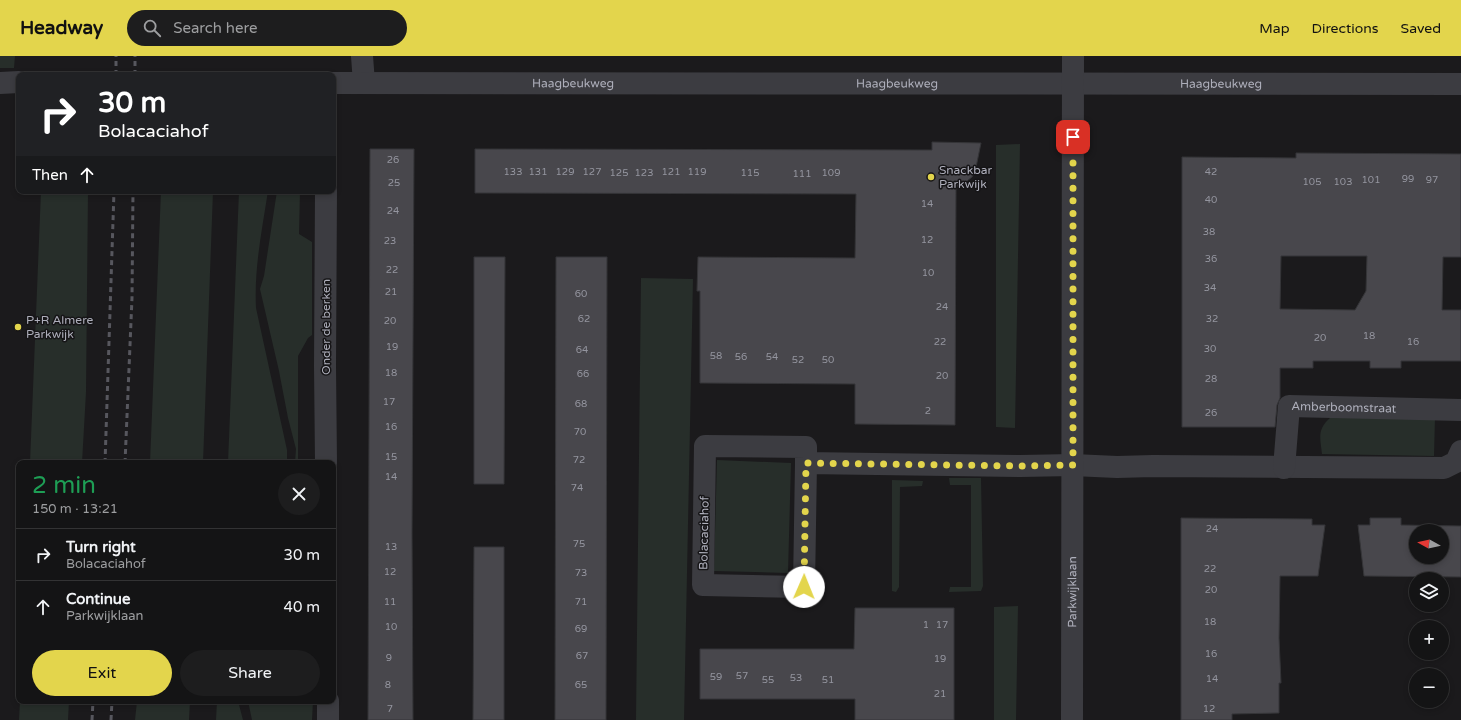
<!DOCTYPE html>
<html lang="en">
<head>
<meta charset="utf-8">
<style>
	body { margin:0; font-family:"Varela Round",sans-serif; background:#1d1d1e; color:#f1f3f6; height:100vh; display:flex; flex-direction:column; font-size:15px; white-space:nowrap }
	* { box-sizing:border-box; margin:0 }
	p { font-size:13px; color:#9d9ea0 }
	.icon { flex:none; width:22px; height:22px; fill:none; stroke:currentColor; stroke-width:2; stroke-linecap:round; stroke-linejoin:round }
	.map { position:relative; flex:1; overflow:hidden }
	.side { position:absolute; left:16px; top:404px; width:320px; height:244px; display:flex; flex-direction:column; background:#141415; border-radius:8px; box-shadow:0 2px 6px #0003,0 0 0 1px #333334 }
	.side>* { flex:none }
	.guide { position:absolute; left:16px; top:16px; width:320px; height:122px; border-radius:8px; box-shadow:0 2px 6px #0003,0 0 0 1px #333334; background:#202124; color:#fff; overflow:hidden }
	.needle { width:26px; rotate:278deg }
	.controls { position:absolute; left:1409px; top:468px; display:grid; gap:8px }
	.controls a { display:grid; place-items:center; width:40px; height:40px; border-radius:50%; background:#141415; box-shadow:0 2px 6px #0003,0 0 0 1px #333334; font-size:20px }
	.pin { position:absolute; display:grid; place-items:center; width:34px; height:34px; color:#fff; margin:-17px; border-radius:8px; box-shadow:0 2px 6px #0006 }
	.me { position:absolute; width:44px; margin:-22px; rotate:1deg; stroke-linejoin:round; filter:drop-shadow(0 0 3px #0008) }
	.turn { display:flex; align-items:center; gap:14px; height:84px; padding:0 16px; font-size:18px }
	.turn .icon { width:52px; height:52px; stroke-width:2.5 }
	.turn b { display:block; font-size:28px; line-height:34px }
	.then { display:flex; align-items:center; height:38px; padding:0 16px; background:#0003; gap:8px; font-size:15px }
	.round { display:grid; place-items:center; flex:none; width:42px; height:42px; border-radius:21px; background:#1d1d1e }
	.head { display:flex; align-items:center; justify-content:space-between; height:68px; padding:0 16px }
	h1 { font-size:24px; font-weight:600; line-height:30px; color:#1e9e55 }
	.button { display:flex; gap:8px; margin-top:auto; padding:8px 16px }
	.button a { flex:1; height:46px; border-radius:24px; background:#e3d54c; color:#111; font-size:16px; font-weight:600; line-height:46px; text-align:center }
	.button a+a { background:#1d1d1e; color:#f1f3f6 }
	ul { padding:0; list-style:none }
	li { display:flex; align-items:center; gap:12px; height:52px; padding:0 16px; border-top:1px solid #333334 }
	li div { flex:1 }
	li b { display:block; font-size:15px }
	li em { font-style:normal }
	header { display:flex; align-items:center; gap:24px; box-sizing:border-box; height:56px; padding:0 20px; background:#e3d54c; color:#111 }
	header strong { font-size:19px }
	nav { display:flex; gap:22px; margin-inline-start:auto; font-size:14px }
	.search { width:280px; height:36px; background:#1d1d1e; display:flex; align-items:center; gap:10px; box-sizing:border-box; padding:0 14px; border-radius:22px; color:#9d9ea0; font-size:15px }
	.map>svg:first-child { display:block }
	.green { fill:#272e2a }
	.building { fill:#48474c; stroke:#353538; fill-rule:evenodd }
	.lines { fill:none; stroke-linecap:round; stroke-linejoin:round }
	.minor { stroke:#3c3c41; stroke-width:22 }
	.rail { stroke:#57575e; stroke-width:3; stroke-dasharray:5 4; stroke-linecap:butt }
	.route { stroke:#e3d54c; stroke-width:7; stroke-dasharray:0 12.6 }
	.poi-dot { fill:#e3d54c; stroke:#161517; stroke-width:1.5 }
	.labels { text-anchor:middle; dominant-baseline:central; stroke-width:3; stroke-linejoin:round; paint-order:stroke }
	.number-label { font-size:10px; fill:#94959f }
	.street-label { font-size:12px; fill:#aeafbb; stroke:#161517 }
	.poi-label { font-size:12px; fill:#aeafbb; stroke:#161517; text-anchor:start }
</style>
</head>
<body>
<header>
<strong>Headway</strong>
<div class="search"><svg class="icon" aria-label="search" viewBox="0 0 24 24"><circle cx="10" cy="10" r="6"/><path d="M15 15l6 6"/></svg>Search here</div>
<nav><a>Map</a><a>Directions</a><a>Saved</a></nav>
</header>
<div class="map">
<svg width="1461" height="664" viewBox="0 0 1461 664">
	<rect width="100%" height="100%" fill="#1b1a1c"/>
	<path class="green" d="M0,0H15L14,12H0Z
		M1020,88L1015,372L996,371V89Z
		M41,135H88L86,336L82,407H30Z
		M161,135H213L203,407H150Z
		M239,135H268C262,174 254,212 256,252L287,394V407H228Z
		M277,135H300L299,178L312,186V279L308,282L298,300V407H295L296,393L288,362L279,315L260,233L264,220Z
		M641,222L693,223L684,664H636Z
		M1331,361H1435L1434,400L1322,398C1320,381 1317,373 1331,361Z
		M717,404L791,407L788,517L714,515Z
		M949,422H981L983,530L981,535L949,536L950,531H971V429H950Z
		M892,424L923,425L922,430L900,431L899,531L896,536L892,535Z
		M1018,550L1016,664H994V551Z
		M20,645H69L68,664H19Z
		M137,645H190L189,664H135Z
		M217,645H238L243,664H216Z
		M248,645H313L312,664H252Z"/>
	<path class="building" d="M932,86L981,87L975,116L972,121L962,129L956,131L955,369L855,368V328L700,327V235H697L698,201L855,202L856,138L475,137V93L932,94Z
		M370,93H414L412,478L413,664H368Z
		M1296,97L1461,98V201H1443L1442,254H1461V305H1401V312H1370V305H1313V312H1280V342L1277,349L1275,371H1182V101L1296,102ZM1281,200H1367L1366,235L1355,254L1280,253Z
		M474,201H505L504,428H474Z
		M556,201H607L606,664H555Z
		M1181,462L1312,463V469H1325L1318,520H1280L1279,582L1281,627H1279V657L1232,658V664H1181Z
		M1370,462H1401V469L1461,470V521L1364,520L1358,469H1370ZM1416,475H1442V501H1416Z
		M474,491H504V664H473Z
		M855,552H954V664H855V643H700V593H854Z"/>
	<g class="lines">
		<g class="minor">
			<path d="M362,0L364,27"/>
			<path d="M0,27L19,26"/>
			<path id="s1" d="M333,27L1461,28"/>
			<path d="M326,135L325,310L326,407"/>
			<path d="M806,407V391L705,390L703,529L804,531L806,407L1020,410L1073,409L1117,411L1153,410L1444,412L1456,406L1461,395"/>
			<path id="s2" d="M1284,412L1289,350L1461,354"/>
			<path d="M328,664V645"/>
			<path id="s3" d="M1072,664L1073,0"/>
		</g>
		<path class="rail" d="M116,19V0
			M135,19V0
			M105,407L114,135
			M125,407L132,242L133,135
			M92,664L93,645
			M111,664L112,645"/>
	</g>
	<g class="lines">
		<path class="route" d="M804,531L806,407L1020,410L1073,409V81"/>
	</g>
	<g class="poi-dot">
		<circle cx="931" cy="121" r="4"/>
		<circle cx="18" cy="271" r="4"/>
	</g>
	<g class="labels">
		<g class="number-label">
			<text x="393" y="104">26</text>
			<text x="513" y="116">133</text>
			<text x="538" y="116">131</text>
			<text x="565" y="116">129</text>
			<text x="592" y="116">127</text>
			<text x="671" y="116">121</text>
			<text x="697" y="116">119</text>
			<text x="1211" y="116">42</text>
			<text x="619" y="117">125</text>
			<text x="644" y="117">123</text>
			<text x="750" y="117">115</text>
			<text x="831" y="117">109</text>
			<text x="802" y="118">111</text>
			<text x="1408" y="123">99</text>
			<text x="1371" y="124">101</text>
			<text x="1432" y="124">97</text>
			<text x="1312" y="126">105</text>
			<text x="1343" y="126">103</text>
			<text x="394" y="127">25</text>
			<text x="1211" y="144">40</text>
			<text x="927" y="148">14</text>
			<text x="393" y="155">24</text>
			<text x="1209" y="176">38</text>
			<text x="927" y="184">12</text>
			<text x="390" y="185">23</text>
			<text x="1211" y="203">36</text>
			<text x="392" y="214">22</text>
			<text x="928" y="217">10</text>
			<text x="1210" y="232">34</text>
			<text x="391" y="236">21</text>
			<text x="581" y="238">60</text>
			<text x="942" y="251">24</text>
			<text x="584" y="263">62</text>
			<text x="1212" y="263">32</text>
			<text x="390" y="265">20</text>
			<text x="1369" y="280">18</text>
			<text x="1320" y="282">20</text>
			<text x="940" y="286">22</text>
			<text x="1413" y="286">16</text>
			<text x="392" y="291">19</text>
			<text x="1210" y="293">30</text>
			<text x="582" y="294">64</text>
			<text x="716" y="300">58</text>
			<text x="741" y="301">56</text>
			<text x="772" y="301">54</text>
			<text x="798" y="304">52</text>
			<text x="828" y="304">50</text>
			<text x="391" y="317">18</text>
			<text x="583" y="318">66</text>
			<text x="942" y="320">20</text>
			<text x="1211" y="323">28</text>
			<text x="389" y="346">17</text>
			<text x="581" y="348">68</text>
			<text x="928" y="355">2</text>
			<text x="1211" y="357">26</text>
			<text x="391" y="371">16</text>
			<text x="580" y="376">70</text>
			<text x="391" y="401">15</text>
			<text x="579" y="404">72</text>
			<text x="391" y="421">14</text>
			<text x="577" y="432">74</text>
			<text x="1212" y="473">24</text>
			<text x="579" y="488">75</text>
			<text x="391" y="491">13</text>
			<text x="1210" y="513">22</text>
			<text x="390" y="516">12</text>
			<text x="581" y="517">73</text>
			<text x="1211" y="534">20</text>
			<text x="390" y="546">11</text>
			<text x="581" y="546">71</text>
			<text x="1210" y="566">18</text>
			<text x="926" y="569">1</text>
			<text x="942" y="569">17</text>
			<text x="391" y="571">10</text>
			<text x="581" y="573">69</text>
			<text x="1211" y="598">16</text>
			<text x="582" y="600">67</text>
			<text x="389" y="602">9</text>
			<text x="940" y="603">19</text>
			<text x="742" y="620">57</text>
			<text x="716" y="621">59</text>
			<text x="796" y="622">53</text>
			<text x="1212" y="623">14</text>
			<text x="768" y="624">55</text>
			<text x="828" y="624">51</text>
			<text x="388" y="629">8</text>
			<text x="581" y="629">65</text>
			<text x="940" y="638">21</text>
			<text x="390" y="653">7</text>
			<text x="1209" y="653">12</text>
		</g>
		<g class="street-label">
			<text stroke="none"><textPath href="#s1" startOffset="240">Haagbeukweg</textPath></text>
			<text stroke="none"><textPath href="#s1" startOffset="564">Haagbeukweg</textPath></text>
			<text stroke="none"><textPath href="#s1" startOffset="888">Haagbeukweg</textPath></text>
			<text transform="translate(326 271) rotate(-90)">Onder de berken</text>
			<text stroke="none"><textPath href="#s2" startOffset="117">Amberboomstraat</textPath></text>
			<text transform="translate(704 477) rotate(-89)">Bolacaciahof</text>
			<text stroke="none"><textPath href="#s3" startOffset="128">Parkwijklaan</textPath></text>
		</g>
		<g class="poi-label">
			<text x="939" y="114">Snackbar<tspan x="939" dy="14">Parkwijk</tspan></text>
			<text x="26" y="264">P+R Almere<tspan x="26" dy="14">Parkwijk</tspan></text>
		</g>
	</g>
</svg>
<div class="controls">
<a><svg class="needle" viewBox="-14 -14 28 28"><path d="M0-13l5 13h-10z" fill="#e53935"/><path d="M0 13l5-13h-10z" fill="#9d9ea0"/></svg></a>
<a><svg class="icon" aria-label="layers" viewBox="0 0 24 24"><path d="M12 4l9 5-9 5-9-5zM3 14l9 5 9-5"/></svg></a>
<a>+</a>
<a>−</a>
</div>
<div class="pin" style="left:1073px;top:81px;background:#d93025"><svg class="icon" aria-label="arrive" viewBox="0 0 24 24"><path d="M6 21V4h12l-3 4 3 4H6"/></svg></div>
<svg class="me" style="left:804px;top:531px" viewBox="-20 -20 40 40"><circle r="19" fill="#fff"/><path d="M0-13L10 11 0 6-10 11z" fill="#e3d54c"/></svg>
<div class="guide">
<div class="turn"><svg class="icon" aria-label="right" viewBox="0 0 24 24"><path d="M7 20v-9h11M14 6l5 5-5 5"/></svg><div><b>30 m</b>Bolacaciahof</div></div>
<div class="then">Then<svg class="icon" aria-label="ahead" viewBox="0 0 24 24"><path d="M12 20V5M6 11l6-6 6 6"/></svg></div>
</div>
<section class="side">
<div class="head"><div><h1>2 min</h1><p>150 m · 13:21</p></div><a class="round"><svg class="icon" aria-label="close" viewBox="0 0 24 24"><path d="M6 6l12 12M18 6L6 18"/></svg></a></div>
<ul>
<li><svg class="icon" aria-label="right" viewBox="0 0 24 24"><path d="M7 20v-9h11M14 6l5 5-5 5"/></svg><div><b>Turn right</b><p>Bolacaciahof</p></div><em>30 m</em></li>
<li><svg class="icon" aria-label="ahead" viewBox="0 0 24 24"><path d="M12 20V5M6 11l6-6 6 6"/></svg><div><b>Continue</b><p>Parkwijklaan</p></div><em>40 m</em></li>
</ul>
<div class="button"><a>Exit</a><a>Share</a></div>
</section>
</div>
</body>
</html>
